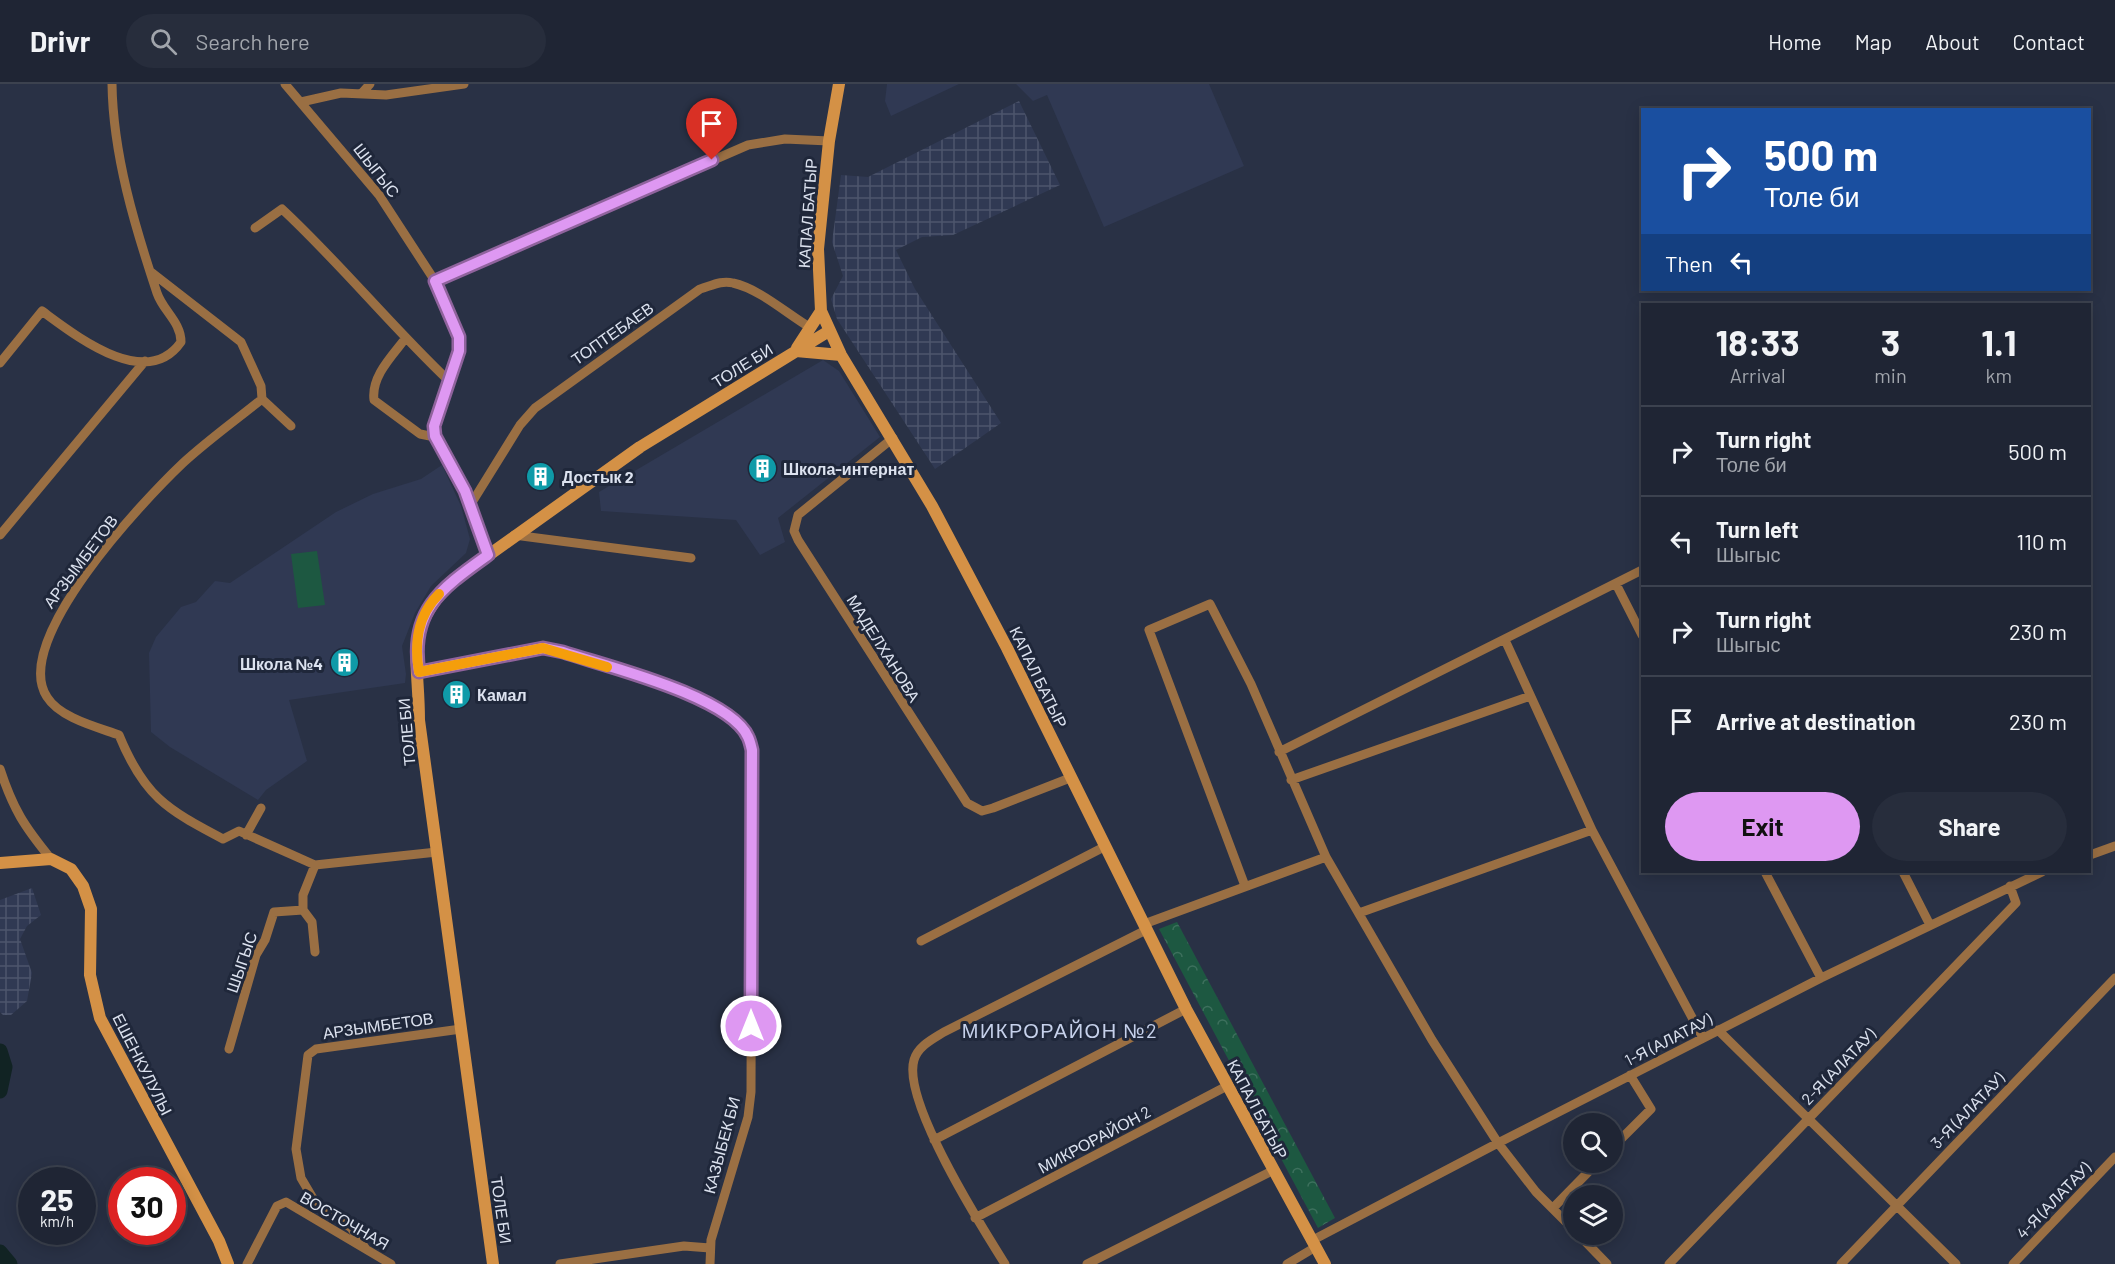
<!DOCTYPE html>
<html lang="en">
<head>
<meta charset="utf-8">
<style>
	body { margin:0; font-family:Barlow,sans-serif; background:#272d3c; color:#f1f3f6; height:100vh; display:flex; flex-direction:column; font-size:22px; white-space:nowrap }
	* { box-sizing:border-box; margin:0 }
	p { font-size:20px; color:#a1a5ac }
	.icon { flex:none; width:33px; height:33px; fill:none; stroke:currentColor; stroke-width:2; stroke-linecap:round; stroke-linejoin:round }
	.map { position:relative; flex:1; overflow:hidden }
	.details { position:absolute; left:1641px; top:219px; width:450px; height:570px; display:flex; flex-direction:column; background:#1f2534; border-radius:0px; box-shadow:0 3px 15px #0003,0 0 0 2px #3c424f }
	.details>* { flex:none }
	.top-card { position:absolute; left:1641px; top:24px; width:450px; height:183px; border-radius:0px; box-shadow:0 3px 15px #0003,0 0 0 2px #3c424f; background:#1a4fa0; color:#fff; overflow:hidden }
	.controls { position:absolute; left:1563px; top:1029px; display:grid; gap:12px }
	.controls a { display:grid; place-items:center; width:60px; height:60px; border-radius:50%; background:#1f2534; box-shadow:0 3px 15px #0003,0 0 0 2px #3c424f; font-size:30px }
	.speed { position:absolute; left:18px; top:1083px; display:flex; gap:12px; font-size:30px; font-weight:700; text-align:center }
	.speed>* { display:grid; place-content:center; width:78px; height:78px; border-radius:50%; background:#1f2534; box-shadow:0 3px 15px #0003,0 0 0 2px #3c424f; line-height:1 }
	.speed small { font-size:15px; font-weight:400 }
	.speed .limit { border:9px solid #d22; background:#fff; color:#111 }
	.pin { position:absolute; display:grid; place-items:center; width:51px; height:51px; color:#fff; margin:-62px -26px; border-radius:50% 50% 50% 0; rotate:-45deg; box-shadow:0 0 6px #0007 }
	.pin .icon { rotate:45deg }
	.me { position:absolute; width:66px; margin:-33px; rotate:0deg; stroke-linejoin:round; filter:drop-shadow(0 0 4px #0008) }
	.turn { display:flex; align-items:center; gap:21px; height:126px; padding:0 24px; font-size:27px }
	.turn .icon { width:78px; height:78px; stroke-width:2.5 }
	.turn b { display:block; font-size:42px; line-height:51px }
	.then { display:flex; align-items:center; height:57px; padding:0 24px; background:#0003; gap:12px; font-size:22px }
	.eta { display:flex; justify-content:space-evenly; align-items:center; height:102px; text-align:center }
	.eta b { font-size:36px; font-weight:700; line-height:42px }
	.action { display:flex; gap:12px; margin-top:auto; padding:12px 24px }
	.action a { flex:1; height:69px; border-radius:36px; background:#de98f2; color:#111; font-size:24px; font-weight:700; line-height:69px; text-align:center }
	.action a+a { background:#272d3c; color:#f1f3f6 }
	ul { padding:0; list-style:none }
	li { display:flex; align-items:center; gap:18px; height:90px; padding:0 24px; border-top:2px solid #3c424f }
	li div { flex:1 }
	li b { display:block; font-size:22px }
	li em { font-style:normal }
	header { display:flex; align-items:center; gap:36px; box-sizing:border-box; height:84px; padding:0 30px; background:#1f2534; border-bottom:2px solid #3c424f }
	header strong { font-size:28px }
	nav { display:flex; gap:33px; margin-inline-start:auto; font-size:21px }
	.search { width:420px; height:54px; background:#272d3c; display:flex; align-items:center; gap:15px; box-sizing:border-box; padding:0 21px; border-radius:33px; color:#a1a5ac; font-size:22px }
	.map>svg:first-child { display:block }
	.built { fill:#303953 }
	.industrial { fill:url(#industrial-grid) }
	.park { fill:url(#park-crowns) }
	.pitch { fill:#1d5841 }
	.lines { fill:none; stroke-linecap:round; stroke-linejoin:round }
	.river { stroke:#112323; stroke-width:15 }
	.street { stroke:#9a6f43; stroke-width:9 }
	.secondary { stroke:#d49146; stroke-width:12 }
	.route-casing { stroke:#90639d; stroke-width:15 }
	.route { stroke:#de98f2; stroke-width:10 }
	.slow { stroke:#f59e0b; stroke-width:10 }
	.labels { text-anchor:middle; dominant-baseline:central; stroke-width:6; stroke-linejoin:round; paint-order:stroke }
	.street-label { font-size:16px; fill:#dce2ef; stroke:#1f273a }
	.poi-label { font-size:16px; font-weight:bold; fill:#dce2ef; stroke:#1f273a; text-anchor:start }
	.quarter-label { font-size:20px; letter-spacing:1.5px; fill:#c6d1eb; stroke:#1f273a }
</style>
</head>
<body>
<header>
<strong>Drivr</strong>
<div class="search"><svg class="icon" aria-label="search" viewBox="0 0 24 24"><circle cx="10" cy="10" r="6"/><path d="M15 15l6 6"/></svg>Search here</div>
<nav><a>Home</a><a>Map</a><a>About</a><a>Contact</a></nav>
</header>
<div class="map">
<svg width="2115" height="1180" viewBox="0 0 2115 1180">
	<defs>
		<pattern id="industrial-grid" width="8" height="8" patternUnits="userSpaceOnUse" patternTransform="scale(1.5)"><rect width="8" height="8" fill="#303953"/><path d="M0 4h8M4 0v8" fill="none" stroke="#4d556c"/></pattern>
		<pattern id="park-crowns" width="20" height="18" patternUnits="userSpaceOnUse" patternTransform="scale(1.5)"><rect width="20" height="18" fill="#1d5841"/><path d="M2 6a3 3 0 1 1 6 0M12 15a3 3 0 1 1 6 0" fill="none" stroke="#3d705d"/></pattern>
	</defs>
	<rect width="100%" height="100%" fill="#293145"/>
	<path class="built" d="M887,0H959L891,32L885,17Z
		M1016,0H1209L1244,82L1104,143L1047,11L1033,17Z
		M823,276L839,287L880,353L778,434L785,458L760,471L736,436L601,427L599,408Z
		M442,381L461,422L470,455L466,469L431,502L415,529L402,562L406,590L405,599L289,616L307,677L266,706L258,716L170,663L151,648L149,569L156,553L181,523L196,518L215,497L230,499L336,428L373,410L421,395Z"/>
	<path class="industrial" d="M1019,17L1060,101L953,151L922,153L896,166L915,205L1001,339L935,385L837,235L831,215L843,192L832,158L841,91L868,93Z
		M32,804L41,831L27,842L20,855L32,889L27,917L11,931H3L0,928V816Z"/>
	<path class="park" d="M1177,838L1335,1134L1318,1144L1159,845Z"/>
	<path class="pitch" d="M317,467L325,521L298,524L291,470Z"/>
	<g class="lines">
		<path class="river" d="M0,967L5,983L0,1007
			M0,1168L10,1180"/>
		<path class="street" d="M285,0L379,111L435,197L459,253V267L434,342L435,353L471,420L487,471
			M361,10L370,0
			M301,18L341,9L386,11L464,0
			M255,144L282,125C341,180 391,242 449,297
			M151,188L241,258L261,302L262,315L291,342
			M435,197L748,61L785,55L829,57
			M405,255C391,273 371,293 374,316L420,350L435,353
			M0,279L42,227C75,251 146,308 181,258C181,238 163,227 157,209C135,143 113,71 112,0
			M262,315C236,336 208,356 183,379C144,416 10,557 47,613C60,634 97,643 119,651C144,712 166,725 223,755L239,747L315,781L437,768
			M893,354L798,431L794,447L798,456L967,719L982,727L993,724L1070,694
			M471,420L520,341L535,324L700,205C711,202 721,196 733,199C760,205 787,230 811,244
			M0,451L145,277
			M514,451L691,474
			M1616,500L1642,551
			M1505,556L1592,746L1703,954
			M419,588L543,564L563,568C605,582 730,612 748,653C750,657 751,662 752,666L751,1008L748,1033L711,1156L710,1180
			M1279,668L1642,486
			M0,685C13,725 24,742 51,775
			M1291,696L1530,612
			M246,751L261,724
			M2090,771L2115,762
			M1765,788L1821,894
			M1903,788L1930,841
			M1245,802L1149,546L1210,520L1251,600L1326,773L1432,956L1498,1059L1536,1108L1574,1146
			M1359,829L1592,746
			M1144,840L1326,773
			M921,857L1104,763
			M315,868L312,838L303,826V811L315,781
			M1718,946L1956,1180
			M229,965L256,871L265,856L274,828L303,826
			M934,1056L1186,925
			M1612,1064L1651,1025L1630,991
			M1553,1124L1598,1078
			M975,1134L1227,1002
			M1578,1150L1607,1180
			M1311,1157L1498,1059L1821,894L2042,788
			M366,1165L351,1144L314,1116L301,1094L296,1065L308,971L316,965L461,945
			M247,1180L277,1122L286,1118L391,1180
			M560,1180L684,1162L710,1164
			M1005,1180C981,1142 902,1017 914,976C918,962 933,955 944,948L1146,846
			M1087,1180L1272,1087
			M1287,1180L1314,1164
			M1669,1180L2016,819L2010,802
			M1841,1180L2115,894
			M2013,1180L2115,1073"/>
		<path class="secondary" d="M839,0L829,57L818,165L821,227L841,271L932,422L1007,564L1186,925L1325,1180
			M797,264L821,227
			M796,267L841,271
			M0,779L51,775L71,785L83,802L91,825L90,891L100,934L219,1157L228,1180
			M493,1180L419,636C419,573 403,548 451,498L640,363L829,247"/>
	</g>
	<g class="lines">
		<defs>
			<path id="route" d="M712,76L435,197L459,253V267L434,342L435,352L465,407L488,471C442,504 409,526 419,588L543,564L563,568C605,582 730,612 748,653C750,657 751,662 752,666L751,942"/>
		</defs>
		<use href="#route" class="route-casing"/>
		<use href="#route" class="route"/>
		<path class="slow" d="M439,510C417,532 414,559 419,588L543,564L607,583"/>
	</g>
	<defs>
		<symbol id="building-disc" viewBox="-11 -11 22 22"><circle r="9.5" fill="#0f9aa8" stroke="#1f273a"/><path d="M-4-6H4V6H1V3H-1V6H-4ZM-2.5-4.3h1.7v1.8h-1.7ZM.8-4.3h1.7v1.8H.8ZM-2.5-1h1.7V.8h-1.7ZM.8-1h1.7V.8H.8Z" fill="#fff"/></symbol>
	</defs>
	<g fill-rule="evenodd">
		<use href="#building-disc" x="746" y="368" width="33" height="33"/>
		<use href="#building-disc" x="524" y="376" width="33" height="33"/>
		<use href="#building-disc" x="328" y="562" width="33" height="33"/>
		<use href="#building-disc" x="440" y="594" width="33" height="33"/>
	</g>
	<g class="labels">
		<g class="street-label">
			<text transform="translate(377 86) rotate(52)">ШЫГЫС</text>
			<text transform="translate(807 129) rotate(-86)">КАПАЛ БАТЫР</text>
			<text transform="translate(612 249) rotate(-35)">ТОПТЕБАЕВ</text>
			<text transform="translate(742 281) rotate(-32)">ТОЛЕ БИ</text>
			<text transform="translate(80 477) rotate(-53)">АРЗЫМБЕТОВ</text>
			<text transform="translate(884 564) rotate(58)">МАДЕЛХАНОВА</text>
			<text transform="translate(1039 593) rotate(64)">КАПАЛ БАТЫР</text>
			<text transform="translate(406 648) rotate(-95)">ТОЛЕ БИ</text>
			<text transform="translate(241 878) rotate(-71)">ШЫГЫС</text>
			<text transform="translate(378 941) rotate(-8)">АРЗЫМБЕТОВ</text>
			<text transform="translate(1668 955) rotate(-27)">1-Я (АЛАТАУ)</text>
			<text transform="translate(143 980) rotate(63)">ЕШЕНКУЛУЛЫ</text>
			<text transform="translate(1838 982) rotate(-46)">2-Я (АЛАТАУ)</text>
			<text transform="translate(1258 1025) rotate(62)">КАПАЛ БАТЫР</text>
			<text transform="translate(1967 1026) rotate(-46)">3-Я (АЛАТАУ)</text>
			<text transform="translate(1094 1055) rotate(-28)">МИКРОРАЙОН 2</text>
			<text transform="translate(721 1061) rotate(-75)">КАЗЫБЕК БИ</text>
			<text transform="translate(2053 1116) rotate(-46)">4-Я (АЛАТАУ)</text>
			<text transform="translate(502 1126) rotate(82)">ТОЛЕ БИ</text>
			<text transform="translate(345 1136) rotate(30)">ВОСТОЧНАЯ</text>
		</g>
		<g class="poi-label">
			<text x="783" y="384">Школа-интернат</text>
			<text x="562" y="392">Достык 2</text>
			<text x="323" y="579" text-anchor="end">Школа №4</text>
			<text x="477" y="610">Камал</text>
		</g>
		<g class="quarter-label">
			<text x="1060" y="946">МИКРОРАЙОН №2</text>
		</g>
	</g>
</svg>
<div class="controls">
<a><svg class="icon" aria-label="search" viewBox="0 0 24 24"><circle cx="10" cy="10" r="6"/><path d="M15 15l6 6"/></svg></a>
<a><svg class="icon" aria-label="layers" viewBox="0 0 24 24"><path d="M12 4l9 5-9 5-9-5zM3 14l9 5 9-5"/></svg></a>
</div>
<div class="speed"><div>25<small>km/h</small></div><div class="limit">30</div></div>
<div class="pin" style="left:712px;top:76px;background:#d93025"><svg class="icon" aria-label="arrive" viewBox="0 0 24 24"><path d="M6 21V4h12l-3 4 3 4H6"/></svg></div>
<svg class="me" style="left:751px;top:942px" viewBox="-20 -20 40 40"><circle r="17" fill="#de98f2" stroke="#fff" stroke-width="3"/><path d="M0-11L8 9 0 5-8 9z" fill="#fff"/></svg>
<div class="top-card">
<div class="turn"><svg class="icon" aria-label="right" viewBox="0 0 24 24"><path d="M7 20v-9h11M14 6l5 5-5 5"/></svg><div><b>500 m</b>Толе би</div></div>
<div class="then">Then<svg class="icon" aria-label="left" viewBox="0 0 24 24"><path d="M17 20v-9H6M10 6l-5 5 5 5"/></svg></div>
</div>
<section class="details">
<div class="eta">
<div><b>18:33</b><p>Arrival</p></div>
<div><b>3</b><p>min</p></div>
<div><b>1.1</b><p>km</p></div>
</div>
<ul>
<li><svg class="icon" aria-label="right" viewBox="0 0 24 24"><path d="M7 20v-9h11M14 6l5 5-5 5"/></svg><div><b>Turn right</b><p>Толе би</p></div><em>500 m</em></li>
<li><svg class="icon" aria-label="left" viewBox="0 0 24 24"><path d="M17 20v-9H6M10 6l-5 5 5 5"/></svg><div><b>Turn left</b><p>Шыгыс</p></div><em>110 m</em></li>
<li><svg class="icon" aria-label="right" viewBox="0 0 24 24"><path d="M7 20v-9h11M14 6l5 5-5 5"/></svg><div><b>Turn right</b><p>Шыгыс</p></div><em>230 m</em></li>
<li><svg class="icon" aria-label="arrive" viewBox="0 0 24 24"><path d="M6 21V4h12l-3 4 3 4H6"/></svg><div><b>Arrive at destination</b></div><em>230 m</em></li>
</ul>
<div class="action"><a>Exit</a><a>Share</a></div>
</section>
</div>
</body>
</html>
